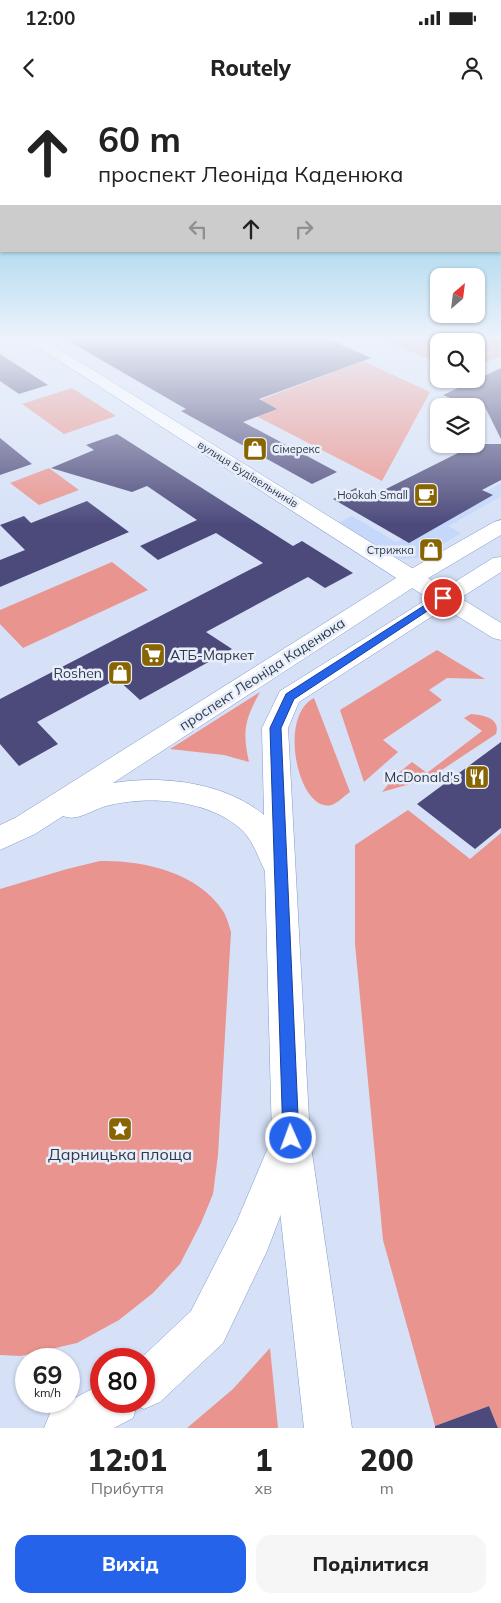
<!DOCTYPE html>
<html lang="uk">
<head>
<meta charset="utf-8">
<style>
	body { margin:0; font-family:Mulish,sans-serif; background:#f6f6f6; color:#222; height:100vh; display:flex; flex-direction:column; font-size:19px; white-space:nowrap }
	* { box-sizing:border-box; margin:0 }
	p { font-size:16px; color:#767676 }
	.icon { flex:none; width:28px; height:28px; fill:none; stroke:currentColor; stroke-width:2; stroke-linecap:round; stroke-linejoin:round }
	.map { position:relative; height:1328px; overflow:hidden }
	.drawer { display:flex; flex-direction:column; background:#fff; flex:1 }
	.drawer>* { flex:none }
	.guide { position:absolute; left:0px; top:0px; width:501px; height:152px; box-shadow:0 1px 4px #0004; background:#fff; color:#222; overflow:hidden }
	.needle { width:32px; rotate:28deg }
	.fabs { position:absolute; left:430px; top:168px; display:grid; gap:10px }
	.fabs a { display:grid; place-items:center; width:55px; height:55px; border-radius:10px; background:#fff; box-shadow:0 1px 4px #0004; font-size:25px }
	.speed { position:absolute; left:15px; top:1248px; display:flex; gap:10px; font-size:25px; font-weight:700; text-align:center }
	.speed>* { display:grid; place-content:center; width:65px; height:65px; border-radius:50%; background:#fff; box-shadow:0 1px 4px #0004; line-height:1 }
	.speed small { font-size:12px; font-weight:400 }
	.speed .limit { border:8px solid #d22; background:#fff; color:#111 }
	.pin { position:absolute; display:grid; place-items:center; width:42px; height:42px; color:#fff; margin:-21px; border:2px solid #fff; border-radius:50%; box-shadow:0 1px 5px #0007 }
	.me { position:absolute; width:55px; margin:-28px; rotate:358deg; stroke-linejoin:round; filter:drop-shadow(0 0 4px #0008) }
	.turn { display:flex; align-items:center; gap:18px; height:105px; padding:0 15px; font-size:22px }
	.turn .icon { width:65px; height:65px; stroke-width:2.5 }
	.turn b { display:block; font-size:35px; line-height:42px }
	.lanes { display:flex; align-items:center; height:48px; padding:0 15px; background:#0003; justify-content:center; gap:25px; direction:ltr }
	.lanes .off { opacity:.35 }
	.eta { display:flex; justify-content:space-evenly; align-items:center; height:85px; text-align:center }
	.eta b { font-size:30px; font-weight:800; line-height:35px }
	.action { display:flex; gap:10px; margin-top:auto; padding:10px 15px }
	.action a { flex:1; height:58px; border-radius:15px; background:#2563eb; color:#fff; font-size:20px; font-weight:800; line-height:58px; text-align:center }
	.action a+a { background:#f6f6f6; color:#222 }
	.status { display:flex; justify-content:space-between; align-items:center; height:35px; padding:0 25px; background:#fff; direction:ltr }
	.status svg { height:14px; fill:currentColor }
	header { display:flex; justify-content:space-between; align-items:center; height:65px; padding:0 15px; background:#fff; font-size:22px; font-weight:800 }
	.map>svg:first-child { display:block }
	.built { fill:#c5d7fb }
	.green { fill:#e9948e }
	.building { fill:#4c4a7b }
	.lines { fill:none; stroke-linecap:round; stroke-linejoin:round }
	.minor-casing { stroke:#829acd; stroke-width:1 }
	.tertiary-casing { stroke:#829acd; stroke-width:1 }
	.primary-casing { stroke:#829acd; stroke-width:1 }
	.trunk-casing { stroke:#829acd; stroke-width:1 }
	.minor { fill:#fff; fill-rule:evenodd }
	.tertiary { fill:#fff; fill-rule:evenodd }
	.primary { fill:#fff; fill-rule:evenodd }
	.trunk { fill:#fff; fill-rule:evenodd }
	.route { fill:#2563eb; stroke:#184099 }
	.labels { text-anchor:middle; dominant-baseline:central; stroke-width:5; stroke-linejoin:round; paint-order:stroke }
	.far-poi-label { font-size:11px; fill:#2e394e; stroke:#e8eef9; text-anchor:end }
	.far-street-label { font-size:11px; fill:#2e394e; stroke:#e8eef9 }
	.poi-label { font-size:14px; fill:#2e394e; stroke:#e8eef9; text-anchor:end }
	.street-label { font-size:14px; fill:#2e394e; stroke:#e8eef9 }
	.near-poi-label { font-size:16px; fill:#2e394e; stroke:#e8eef9 }
</style>
</head>
<body>
<div class="status"><b>12:00</b><svg viewBox="0 0 49 12"><path d="M0 12V9h3v3zM5 12V6h3v6zM10 12V3h3v9zM15 12V0h3v12zM26 1h20v11H26zM47 4h2v5h-2z"/></svg></div>
<header><svg class="icon" aria-label="back" viewBox="0 0 24 24"><path d="M15 5l-7 7 7 7"/></svg>Routely<svg class="icon" aria-label="person" viewBox="0 0 24 24"><circle cx="12" cy="8" r="4"/><path d="M4 21q1-7 8-7t8 7"/></svg></header>
<div class="map">
<svg width="501" height="1328" viewBox="0 0 501 1328">
	<rect width="100%" height="100%" fill="#d6e1f7"/>
	<path class="built" d="M501,383V397L448,426L461,433L422,457L404,459L389,457L336,424L352,416L396,442Z"/>
	<path class="green" d="M380,239H501V256L476,267V241H439V263Z
		M363,261L430,292L382,381L246,311L247,305Z
		M72,288L116,316L64,334L22,304Z
		M49,368L79,390L39,405L10,383Z
		M112,462L148,490L23,548L0,524V510Z
		M437,550L485,579L447,578L429,590L442,600L383,640L398,652L364,682L340,610Z
		M260,592C245,619 242,631 249,662L224,655L170,649Z
		M314,598L350,692C345,695 340,701 334,704C300,719 276,617 314,598Z
		M471,614C483,615 501,618 496,634L428,679L382,692L396,675L412,662L427,673L482,631L464,618Z
		M408,710L470,759L501,733V1328H498L489,1306L435,1326L383,1140L355,844V745Z
		M100,761C142,760 198,772 223,811C227,817 229,826 231,832L218,1055L213,1094L201,1123L180,1164L153,1193L119,1220L77,1243L21,1256L0,1255V789L67,769Z
		M270,1248L278,1328H187L233,1289Z"/>
	<path class="building" d="M65,239H329L371,258L259,299L277,309L243,322L337,372L312,384L181,311L186,309Z
		M0,254L48,285L19,294L0,281Z
		M501,268V339L483,303L471,306L443,295Z
		M117,334L293,446L302,441L353,473L325,488L308,477L206,532L232,549L140,600L117,579L37,622L58,644L19,666L0,644V599L263,463L216,433L158,460L140,446L197,420L147,386L132,392L51,368L94,350L86,345Z
		M0,338L32,364L0,375Z
		M476,344H501V380L482,390L493,395L409,443L333,399L356,388L372,396Z
		M87,401L129,432L0,487V460L25,450L0,425L24,416L31,423Z
		M501,642V728L475,749L417,704Z
		M489,1306L498,1328H435V1326Z"/>
	<g class="lines">
		<defs>
			<path id="minor" d="M412,471L420,473L501,523V540L493,538L404,483L401,478L404,473Z"/>
			<path id="tertiary" d="M26,239H43L420,473L423,478L420,483L412,485L404,483Z"/>
			<path id="primary" d="M291,1020L305,1025L310,1039L352,1328H304L272,1039L277,1025Z"/>
			<path id="trunk" d="M501,420V435L420,483L113,683C163,675 224,682 264,715L262,628L280,591L493,458L501,457V472L299,602L288,628L310,1038L267,1151L223,1243L160,1302L144,1309L137,1306L133,1318L114,1328H44L51,1311L101,1284V1301H144V1259H140L191,1211L237,1121L272,1038L265,771C258,757 254,743 243,731C210,699 148,695 106,706C91,710 78,722 63,716L35,734L0,750V725L15,718L404,473L494,422Z"/>
		</defs>
		<use href="#minor" class="minor-casing"/>
		<use href="#tertiary" class="tertiary-casing"/>
		<use href="#primary" class="primary-casing"/>
		<use href="#trunk" class="trunk-casing"/>
		<use href="#minor" class="minor"/>
		<use href="#tertiary" class="tertiary"/>
		<use href="#primary" class="primary"/>
		<use href="#trunk" class="trunk"/>
	</g>
	<linearGradient id="sky" x2="0" y2="1"><stop stop-color="#55b7dc"/><stop offset="0.56" stop-color="#edf2fb"/><stop offset="1" stop-color="#edf2fb" stop-opacity="0"/></linearGradient>
	<rect width="501" height="425" fill="url(#sky)"/>
	<path class="route" d="M439,496L447,498L294,599L281,628L299,1038L296,1044L291,1046L285,1044L283,1038L270,628L286,594Z"/>
	<defs>
		<symbol id="shop-square" viewBox="-11 -11 22 22"><rect x="-9" y="-9" width="18" height="18" rx="4" fill="#886501" stroke="#e8eef9"/><path d="M-5-2.5h2.3a2.7 3.5 0 0 1 5.4 0H5L5.5 6h-11ZM-1.5-2.5h3a1.5 2.3 0 0 0-3 0Z" fill="#fff"/></symbol>
		<symbol id="cafe-square" viewBox="-11 -11 22 22"><rect x="-9" y="-9" width="18" height="18" rx="4" fill="#886501" stroke="#e8eef9"/><path d="M-5.5-4.5H6V0H3Q3 3.5 0 3.5H-2.5Q-5.5 3.5-5.5 0ZM3-3.2v2h1.7v-2ZM-6 4.5H4V6H-6Z" fill="#fff"/></symbol>
		<symbol id="supermarket-square" viewBox="-11 -11 22 22"><rect x="-9" y="-9" width="18" height="18" rx="4" fill="#886501" stroke="#e8eef9"/><path d="M-6-5.5h2.5l.6 2H6L4.5 2H-2.5L-4.4-4H-6ZM-1.5 3.2a1.3 1.3 0 1 0 .1 0ZM3 3.2a1.3 1.3 0 1 0 .1 0Z" fill="#fff"/></symbol>
		<symbol id="restaurant-square" viewBox="-11 -11 22 22"><rect x="-9" y="-9" width="18" height="18" rx="4" fill="#886501" stroke="#e8eef9"/><path d="M-5-6h1v4h1v-4h1v4h1v-4h1v5L-1.5 .5V6h-2V.5L-5-1ZM5-6V6H3V1.5H1.5Q1.5-4 5-6Z" fill="#fff"/></symbol>
		<symbol id="sight-square" viewBox="-11 -11 22 22"><rect x="-9" y="-9" width="18" height="18" rx="4" fill="#886501" stroke="#e8eef9"/><path d="M0-6L1.8-2.2L6-1.7L2.9 1.2L3.7 5.4L0 3.3L-3.7 5.4L-2.9 1.2L-6-1.7L-1.8-2.2Z" fill="#fff"/></symbol>
	</defs>
	<g fill-rule="evenodd">
		<use href="#shop-square" x="241" y="335" width="28" height="28"/>
		<use href="#cafe-square" x="412" y="381" width="28" height="28"/>
		<use href="#shop-square" x="417" y="436" width="28" height="28"/>
		<use href="#supermarket-square" x="139" y="541" width="28" height="28"/>
		<use href="#shop-square" x="106" y="559" width="28" height="28"/>
		<use href="#restaurant-square" x="463" y="663" width="28" height="28"/>
		<use href="#sight-square" x="106" y="1015" width="28" height="28"/>
	</g>
	<g class="labels">
		<g class="far-poi-label">
			<text x="272" y="349" text-anchor="start">Сімерекс</text>
			<text x="408" y="395">Hookah Small</text>
			<text x="414" y="450">Стрижка</text>
		</g>
		<g class="far-street-label">
			<text transform="translate(248 374) rotate(32)">вулиця Будівельників</text>
		</g>
		<g class="poi-label">
			<text x="170" y="555" text-anchor="start">АТБ-Маркет</text>
			<text x="102" y="573">Roshen</text>
			<text x="460" y="677">McDonald's</text>
		</g>
		<g class="street-label">
			<text transform="translate(262 574) rotate(-33)">проспект Леоніда Каденюка</text>
		</g>
		<g class="near-poi-label">
			<text x="120" y="1054">Дарницька площа</text>
		</g>
	</g>
</svg>
<div class="fabs">
<a><svg class="needle" viewBox="-14 -14 28 28"><path d="M0-13l5 13h-10z" fill="#e53935"/><path d="M0 13l5-13h-10z" fill="#767676"/></svg></a>
<a><svg class="icon" aria-label="search" viewBox="0 0 24 24"><circle cx="10" cy="10" r="6"/><path d="M15 15l6 6"/></svg></a>
<a><svg class="icon" aria-label="layers" viewBox="0 0 24 24"><path d="M12 4l9 5-9 5-9-5zM3 14l9 5 9-5"/></svg></a>
</div>
<div class="speed"><div>69<small>km/h</small></div><div class="limit">80</div></div>
<div class="pin" style="left:443px;top:498px;background:#d93025"><svg class="icon" aria-label="arrive" viewBox="0 0 24 24"><path d="M6 21V4h12l-3 4 3 4H6"/></svg></div>
<svg class="me" style="left:291px;top:1038px" viewBox="-20 -20 40 40"><circle r="17" fill="#2563eb" stroke="#fff" stroke-width="3"/><path d="M0-11L8 9 0 5-8 9z" fill="#fff"/></svg>
<div class="guide">
<div class="turn"><svg class="icon" aria-label="ahead" viewBox="0 0 24 24"><path d="M12 20V5M6 11l6-6 6 6"/></svg><div><b>60 m</b>проспект Леоніда Каденюка</div></div>
<div class="lanes"><svg class="icon off" aria-label="left" viewBox="0 0 24 24"><path d="M17 20v-9H6M10 6l-5 5 5 5"/></svg><svg class="icon" aria-label="ahead" viewBox="0 0 24 24"><path d="M12 20V5M6 11l6-6 6 6"/></svg><svg class="icon off" aria-label="right" viewBox="0 0 24 24"><path d="M7 20v-9h11M14 6l5 5-5 5"/></svg></div>
</div>
</div>
<section class="drawer">
<div class="eta">
<div><b>12:01</b><p>Прибуття</p></div>
<div><b>1</b><p>хв</p></div>
<div><b>200</b><p>m</p></div>
</div>
<div class="action"><a>Вихід</a><a>Поділитися</a></div>
</section>
</body>
</html>
